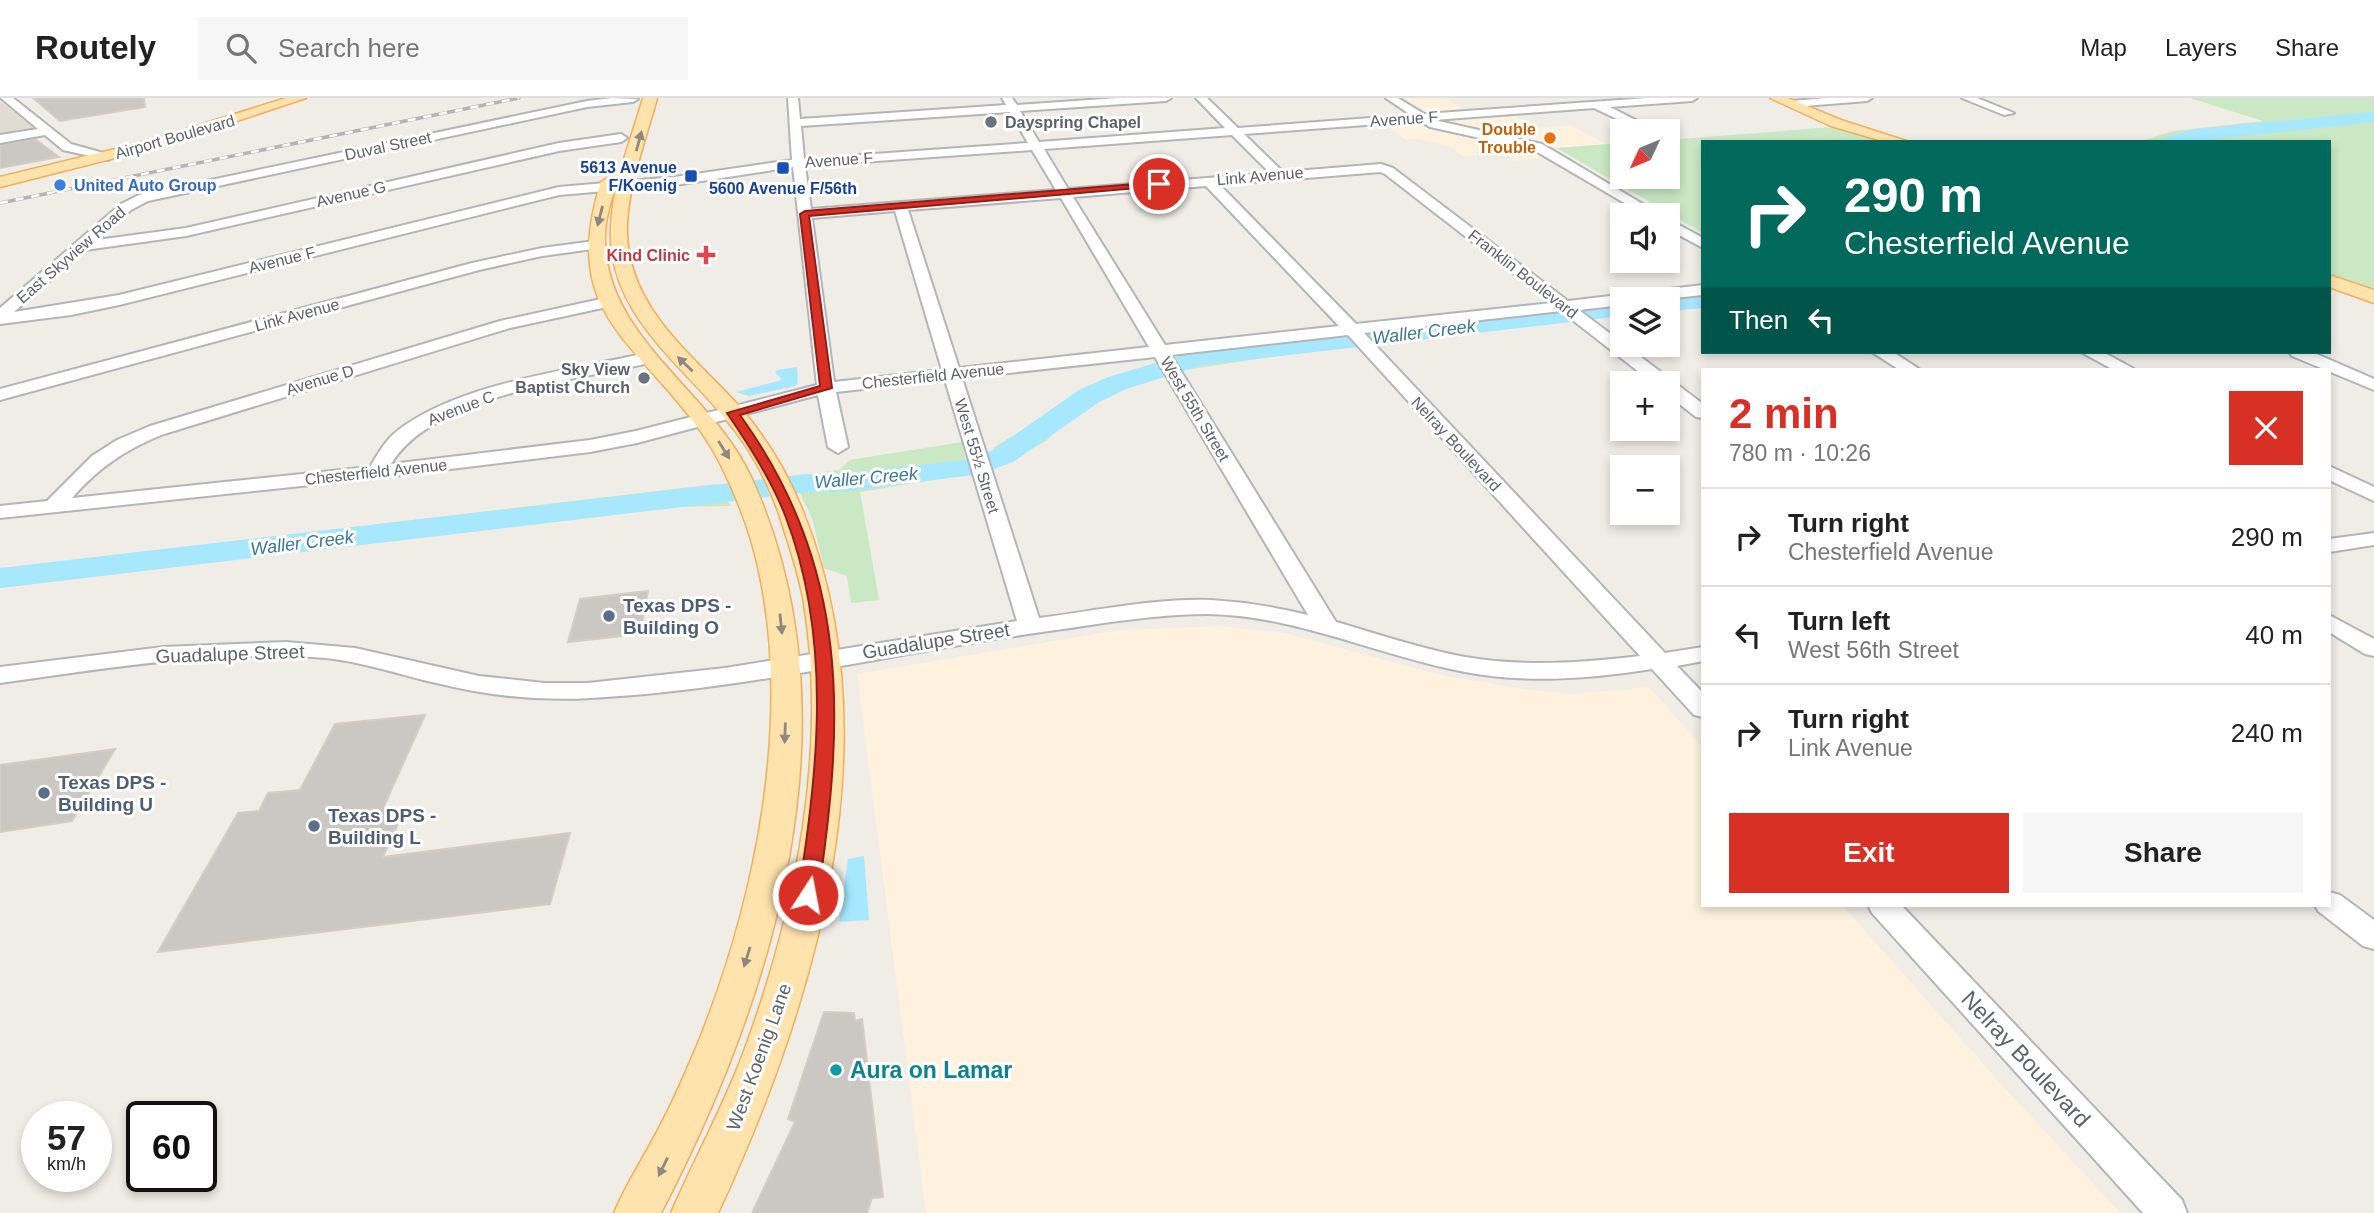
<!DOCTYPE html>
<html lang="en">
<head>
<meta charset="utf-8">
<style>
	body { margin:0; font-family:Arial,sans-serif; background:#f6f6f6; color:#222; height:100vh; display:flex; flex-direction:column; font-size:26px; white-space:nowrap }
	* { box-sizing:border-box; margin:0 }
	p { font-size:23px; color:#767676 }
	.icon { flex:none; width:38px; height:38px; fill:none; stroke:currentColor; stroke-width:2; stroke-linecap:round; stroke-linejoin:round }
	.map { position:relative; flex:1; overflow:hidden }
	.drawer { position:absolute; left:1701px; top:270px; width:630px; height:539px; display:flex; flex-direction:column; background:#fff; border-radius:0px; box-shadow:0 4px 10px #0003 }
	.drawer>* { flex:none }
	.top-card { position:absolute; left:1701px; top:42px; width:630px; height:214px; border-radius:0px; box-shadow:0 4px 10px #0003; background:#00695c; color:#fff; overflow:hidden }
	.needle { width:46px; rotate:226deg }
	.controls { position:absolute; left:1610px; top:21px; display:grid; gap:14px }
	.controls a { display:grid; place-items:center; width:70px; height:70px; border-radius:0px; background:#fff; box-shadow:0 4px 10px #0003; font-size:35px }
	.speed { position:absolute; left:21px; top:1003px; display:flex; gap:14px; font-size:35px; font-weight:700; text-align:center }
	.speed>* { display:grid; place-content:center; width:91px; height:91px; border-radius:50%; background:#fff; box-shadow:0 4px 10px #0003; line-height:1 }
	.speed small { font-size:18px; font-weight:400 }
	.speed .limit { border:4px solid #111; border-radius:10px; background:#fff; color:#111 }
	.pin { position:absolute; display:grid; place-items:center; width:60px; height:60px; color:#fff; margin:-30px; border:4px solid #fff; border-radius:50%; box-shadow:0 2px 7px #0007 }
	.me { position:absolute; width:77px; margin:-38px; rotate:11deg; stroke-linejoin:round; filter:drop-shadow(0 0 5px #0008) }
	.turn { display:flex; align-items:center; gap:24px; height:147px; padding:0 28px; font-size:32px }
	.turn .icon { width:91px; height:91px; stroke-width:2.5 }
	.turn b { display:block; font-size:49px; line-height:60px }
	.then { display:flex; align-items:center; height:66px; padding:0 28px; background:#0003; gap:14px; font-size:26px }
	.round { display:grid; place-items:center; flex:none; width:74px; height:74px; border-radius:0px; background:#f6f6f6 }
	.overview { display:flex; align-items:center; justify-content:space-between; height:119px; padding:0 28px }
	h1 { font-size:42px; font-weight:700; line-height:52px; color:#d93025 }
	.primary-button { display:flex; gap:14px; margin-top:auto; padding:14px 28px }
	.primary-button a { flex:1; height:80px; border-radius:0px; background:#d93025; color:#fff; font-size:28px; font-weight:700; line-height:80px; text-align:center }
	.primary-button a+a { background:#f6f6f6; color:#222 }
	ul { padding:0; list-style:none }
	li { display:flex; align-items:center; gap:21px; height:98px; padding:0 28px; border-top:2px solid #e0e0e0 }
	li div { flex:1 }
	li b { display:block; font-size:26px }
	li em { font-style:normal }
	header { display:flex; align-items:center; gap:42px; box-sizing:border-box; height:98px; padding:0 35px; background:#fff; border-bottom:2px solid #e0e0e0 }
	header strong { font-size:33px }
	nav { display:flex; gap:38px; margin-inline-start:auto; font-size:24px }
	.search { width:490px; height:63px; background:#f6f6f6; display:flex; align-items:center; gap:18px; box-sizing:border-box; padding:0 24px; border-radius:0px; color:#767676; font-size:26px }
	.map>svg:first-child { display:block }
	.commercial { fill:#fef1dd }
	.education { fill:#e0dcd4 }
	.green { fill:#c9e8c3 }
	.water { fill:#a7e8ff }
	.lines { fill:none; stroke-linecap:round; stroke-linejoin:round }
	.river { fill:#a7e8ff; fill-rule:evenodd }
	.building { fill:#cbc7c2; stroke:#d5cdc4; stroke-width:2 }
	.minor-casing { stroke:#b2b5b9; stroke-width:4 }
	.major-casing { stroke:#f3ae5c; stroke-width:3 }
	.minor { fill:#fff; fill-rule:evenodd }
	.major { fill:#ffe3ac; fill-rule:evenodd }
	.rail-casing { stroke:#b3b4b5; stroke-width:3.5 }
	.rail { stroke:#fff; stroke-width:2.5; stroke-dasharray:8; stroke-linecap:butt }
	.oneway { fill:#8e897c }
	.route { fill:#d93025; stroke:#8d1f18; stroke-width:2 }
	.worship-dot { fill:#6b7280; stroke:#fff; stroke-width:2.5 }
	.food-dot { fill:#e8710a; stroke:#fff; stroke-width:2.5 }
	.transit-dot { fill:#1a4fb4; stroke:#fff; stroke-width:2.5 }
	.shop-dot { fill:#3f7fe0; stroke:#fff; stroke-width:2.5 }
	.health-dot { fill:#e0444e; stroke:#fff; stroke-width:2.5 }
	.service-dot { fill:#5c6f8a; stroke:#fff; stroke-width:2.5 }
	.culture-dot { fill:#0f9aa8; stroke:#fff; stroke-width:2.5 }
	.labels { text-anchor:middle; dominant-baseline:central; stroke-width:6; stroke-linejoin:round; paint-order:stroke }
	.far-street-label { font-size:16px; fill:#5e6367; stroke:#fff }
	.far-worship-label { font-size:16px; font-weight:bold; fill:#5b616d; stroke:#fff; text-anchor:start }
	.far-food-label { font-size:16px; font-weight:bold; fill:#c56008; stroke:#fff; text-anchor:end }
	.far-transit-label { font-size:16px; font-weight:bold; fill:#164399; stroke:#fff; text-anchor:end }
	.far-shop-label { font-size:16px; font-weight:bold; fill:#366cbe; stroke:#fff; text-anchor:start }
	.far-health-label { font-size:16px; font-weight:bold; fill:#be3a42; stroke:#fff; text-anchor:end }
	.far-water-label { font-size:18px; font-style:italic; fill:#3a7899; stroke:#fff }
	.service-label { font-size:19px; font-weight:bold; fill:#4e5e75; stroke:#fff; text-anchor:start }
	.street-label { font-size:19px; fill:#5e6367; stroke:#fff }
	.near-street-label { font-size:23px; fill:#5e6367; stroke:#fff }
	.near-culture-label { font-size:23px; font-weight:bold; fill:#0d838f; stroke:#fff; text-anchor:start }
</style>
</head>
<body>
<header>
<strong>Routely</strong>
<div class="search"><svg class="icon" aria-label="search" viewBox="0 0 24 24"><circle cx="10" cy="10" r="6"/><path d="M15 15l6 6"/></svg>Search here</div>
<nav><a>Map</a><a>Layers</a><a>Share</a></nav>
</header>
<div class="map">
<svg width="2374" height="1115" viewBox="0 0 2374 1115">
	<rect width="100%" height="100%" fill="#f0ece6"/>
	<path class="commercial" d="M1404,0H1446L1467,13L1504,11L1539,30L1571,27L1606,46L1557,50L1516,38L1458,28L1430,17Z
		M1415,24L1443,33L1513,45L1534,52L1546,60L1514,63L1502,55L1463,58L1450,49L1417,41L1406,42L1383,26Z
		M1221,528L1285,535L1441,577L1524,591L1571,596L1649,589L1703,649V807H1842L2013,999L2121,1115H926L857,576L1119,532Z"/>
	<path class="education" d="M0,3L35,31V32L0,39Z"/>
	<path class="green" d="M2190,0H2374V199L2329,182V44H2138L2174,33L2263,23Z
		M1833,29L1887,44H1703V135L1557,50L1622,45V79H1668V42Z
		M1341,238L1349,247L1185,272L1179,261L1197,255Z
		M1155,269L1161,280L1110,295L1083,308L1046,343L1000,368L993,350L1095,287Z
		M962,344L969,376L860,394L879,502L851,505L847,478L824,470L812,420L792,379L839,372L850,362Z
		M716,386L731,408L673,409L0,490V471Z"/>
	<path class="water" d="M797,269L798,285L795,288L749,298L736,294L782,282L775,274L777,272Z
		M864,758L869,822L839,824L848,761Z"/>
	<g class="lines">
		<path class="river" d="M2374,14V24L2189,44H2161L2164,40L2195,31Z
			M1703,196V210L1668,213V201H1659Z
			M1622,204V218L1203,267L1126,291L1099,304L1013,364L981,376L848,393L808,394L0,490V470L808,376L848,375L965,362L993,352L1079,292L1108,279L1200,252Z"/>
	</g>
	<path class="building" d="M33,0H144L145,9L60,23Z
		M35,41L59,59L0,70V47Z
		M648,493L640,536L568,544L580,501Z
		M425,617L384,708L400,721L383,759L570,735L550,806L158,854L238,715L259,713L268,695L300,692L335,626Z
		M115,651L72,723L0,734V667Z
		M824,914L854,915L855,923L862,921L883,1099L872,1100L867,1115H752L795,1024L788,1021Z"/>
	<g class="lines">
		<defs>
			<path id="minor" d="M1,0H13L71,46L114,58L108,62L63,52L45,37L0,45V37L38,31Z
				M612,0L638,1L633,4L587,9L148,103L131,112L97,142L186,130L559,45L621,36L627,40L621,44L559,53L186,138L85,152L14,214L119,197L559,89L675,79L792,62L788,0H798L800,21L1006,7L1002,0H1012L1017,7L1118,0H1171L1166,3L1020,13L1039,44L1225,30L1196,0H1207L1238,30L1411,17L1386,0H1398L1424,16L1647,0H1697L1692,3L1610,9L1657,33H1642L1594,10L1434,22L1542,46L1661,117H1645L1534,52L1430,29L1420,23L1244,36L1283,74L1381,66L1393,70L1568,203L1703,187V197L1664,201H1622V207L1579,212L1703,306V320L1696,319L1668,297V285H1653L1561,213L1364,235L1665,555L1703,549V563L1677,568L1703,595V619L1694,617L1652,571C1589,581 1524,586 1460,573C1375,556 1294,517 1207,516C1157,516 1106,525 1056,532C902,553 747,592 591,600C541,603 490,598 441,586C403,578 365,564 326,560C217,551 108,570 0,585V569L163,549L286,544L355,550L479,578L544,585H588L725,570L1017,523L945,282L836,294L848,349L838,355L828,349L818,297L637,345L590,354L377,380L0,420V408L47,403L92,358L117,342L150,328L500,223L610,199L616,201L618,204L616,207L510,230L164,336C126,351 98,370 72,400L370,369C377,357 385,343 396,334C458,285 571,272 647,255L656,260L653,264C579,282 433,296 391,366L590,342L636,333L817,287L793,69L675,87L559,97L119,207L71,217L0,226V210L121,106L139,97L587,3ZM1010,14L1028,45L804,61L801,28ZM1232,37L1270,75L1068,91L1044,51ZM1032,52L1056,92L811,111L805,68ZM1380,74L1385,76L1551,205L1356,226L1220,87ZM1206,88L1339,228L1165,247L1073,99ZM1061,100L1149,249L959,270L908,112ZM895,113L942,272L834,284L812,120ZM1348,237L1640,558C1581,565 1523,569 1465,559C1421,551 1378,536 1336,524L1171,257ZM1155,259L1308,517C1276,509 1244,504 1211,502C1155,500 1095,513 1039,520L962,280Z
				M1826,0H1872L1867,3L1792,9L1787,6L1792,3Z
				M1962,0H1977L2014,15L2004,17Z
				M1668,121L1703,140V150L1668,131Z
				M595,143L602,147L600,150L542,158L479,172L0,302V291L472,165L542,150Z
				M1872,254H1893L1919,271H1898Z
				M2081,254H2103L2134,271H2112Z
				M2289,254H2312L2374,281V292L2292,258Z
				M2329,368L2374,389V403L2329,382Z
				M2374,435V447L2329,454V441Z
				M2329,517L2374,541V558L2365,556L2329,534Z
				M2329,794L2340,797L2374,822V851L2363,848L2318,813L2315,807H2329Z
				M1868,807H1901L2182,1102L2187,1115H2143L1872,815Z"/>
			<path id="major" d="M286,0H306L162,48L0,89V79L152,42Z
				M643,0H657C646,42 628,86 627,129C626,209 690,254 739,308C766,339 789,377 804,416C894,643 816,904 718,1115H671C694,1062 722,1011 743,956C796,813 829,651 803,500C798,473 788,445 780,419C768,383 748,347 724,319C676,261 606,212 611,128C613,85 631,42 643,0Z
				M1770,0H1788L1841,22L1909,44H1886L1831,28Z
				M609,79L617,84C611,103 604,124 605,144C608,243 714,295 752,381C860,620 775,895 661,1115H614C627,1084 646,1056 661,1026C674,1002 685,975 696,950C755,806 793,623 758,469C749,427 726,370 702,335C636,241 559,217 601,84Z
				M2329,177L2374,192V205L2329,189Z"/>
		</defs>
		<use href="#minor" class="minor-casing"/>
		<use href="#major" class="major-casing"/>
		<use href="#minor" class="minor"/>
		<use href="#major" class="major"/>
		<defs>
			<path id="rail" d="M0,105L519,0"/>
		</defs>
		<use href="#rail" class="rail-casing"/>
		<use href="#rail" class="rail"/>
	</g>
	<defs><path id="oneway-solid" d="M-6-.8H1V-3.2L6.5 0L1 3.2V.8H-6Z" transform="scale(1.75)"/></defs>
	<g class="oneway">
		<use href="#oneway-solid" transform="translate(639 43) rotate(-75)"/>
		<use href="#oneway-solid" transform="translate(600 118) rotate(104)"/>
		<use href="#oneway-solid" transform="translate(685 266) rotate(-136)"/>
		<use href="#oneway-solid" transform="translate(724 352) rotate(58)"/>
		<use href="#oneway-solid" transform="translate(781 526) rotate(84)"/>
		<use href="#oneway-solid" transform="translate(785 635) rotate(92)"/>
		<use href="#oneway-solid" transform="translate(747 859) rotate(107)"/>
		<use href="#oneway-solid" transform="translate(663 1069) rotate(116)"/>
	</g>
	<path class="route" d="M1159,84L1162,88L809,118L832,290L740,317C850,471 845,618 818,797L815,802L808,804L801,802L798,797C819,671 832,539 785,417C771,381 748,346 727,315L820,288L800,116L805,113Z"/>
	<g class="worship-dot">
		<circle cx="991" cy="24" r="7"/>
		<circle cx="644" cy="280" r="7"/>
	</g>
	<circle class="food-dot" cx="1550" cy="40" r="7"/>
	<g class="transit-dot">
		<rect x="776" y="63" width="14" height="14" rx="3.5"/>
		<rect x="684" y="71" width="14" height="14" rx="3.5"/>
	</g>
	<circle class="shop-dot" cx="60" cy="87" r="7"/>
	<path class="health-dot" d="M702.5 146.5h7v7h7v7h-7v7h-7v-7h-7v-7h7z"/>
	<g class="service-dot">
		<circle cx="609" cy="518" r="7"/>
		<circle cx="44" cy="695" r="7"/>
		<circle cx="314" cy="728" r="7"/>
	</g>
	<circle class="culture-dot" cx="836" cy="972" r="7"/>
	<g class="labels">
		<g class="far-street-label">
			<text transform="translate(1404 21) rotate(-4)">Avenue F</text>
			<text transform="translate(175 39) rotate(-16)">Airport Boulevard</text>
			<text transform="translate(388 48) rotate(-12)">Duval Street</text>
			<text transform="translate(839 62) rotate(-4)">Avenue F</text>
			<text transform="translate(1260 78) rotate(-5)">Link Avenue</text>
			<text transform="translate(351 96) rotate(-13)">Avenue G</text>
			<text transform="translate(71 157) rotate(-41)">East Skyview Road</text>
			<text transform="translate(282 162) rotate(-14)">Avenue F</text>
			<text transform="translate(1523 176) rotate(38)">Franklin Boulevard</text>
			<text transform="translate(297 217) rotate(-15)">Link Avenue</text>
			<text transform="translate(933 278) rotate(-6)">Chesterfield Avenue</text>
			<text transform="translate(320 282) rotate(-17)">Avenue D</text>
			<text transform="translate(461 310) rotate(-21)">Avenue C</text>
			<text transform="translate(1195 311) rotate(59)">West 55th Street</text>
			<text transform="translate(1456 346) rotate(47)">Nelray Boulevard</text>
			<text transform="translate(977 358) rotate(73)">West 55½ Street</text>
			<text transform="translate(376 374) rotate(-6)">Chesterfield Avenue</text>
		</g>
		<g class="far-worship-label">
			<text x="1005" y="24">Dayspring Chapel</text>
			<text x="630" y="271" text-anchor="end">Sky View<tspan x="630" dy="18">Baptist Church</tspan></text>
		</g>
		<g class="far-food-label">
			<text x="1536" y="31">Double<tspan x="1536" dy="18">Trouble</tspan></text>
		</g>
		<g class="far-transit-label">
			<text x="677" y="69">5613 Avenue<tspan x="677" dy="18">F/Koenig</tspan></text>
			<text x="783" y="90" text-anchor="middle">5600 Avenue F/56th</text>
		</g>
		<g class="far-shop-label">
			<text x="74" y="87">United Auto Group</text>
		</g>
		<g class="far-health-label">
			<text x="690" y="157">Kind Clinic</text>
		</g>
		<g class="far-water-label">
			<text transform="translate(1424 234) rotate(-7)">Waller Creek</text>
			<text transform="translate(866 380) rotate(-5)">Waller Creek</text>
			<text transform="translate(302 445) rotate(-7)">Waller Creek</text>
		</g>
		<g class="service-label">
			<text x="623" y="507">Texas DPS -<tspan x="623" dy="22">Building O</tspan></text>
			<text x="58" y="684">Texas DPS -<tspan x="58" dy="22">Building U</tspan></text>
			<text x="328" y="717">Texas DPS -<tspan x="328" dy="22">Building L</tspan></text>
		</g>
		<g class="street-label">
			<text transform="translate(936 543) rotate(-9)">Guadalupe Street</text>
			<text transform="translate(230 556) rotate(-2)">Guadalupe Street</text>
			<text transform="translate(759 959) rotate(-70)">West Koenig Lane</text>
		</g>
		<g class="near-street-label">
			<text transform="translate(2026 961) rotate(47)">Nelray Boulevard</text>
		</g>
		<g class="near-culture-label">
			<text x="850" y="972">Aura on Lamar</text>
		</g>
	</g>
</svg>
<div class="controls">
<a><svg class="needle" viewBox="-14 -14 28 28"><path d="M0-13l5 13h-10z" fill="#e53935"/><path d="M0 13l5-13h-10z" fill="#767676"/></svg></a>
<a><svg class="icon" aria-label="sound" viewBox="0 0 24 24"><path d="M4 9h4l5-4v14l-5-4H4zM17 9q2 3 0 6"/></svg></a>
<a><svg class="icon" aria-label="layers" viewBox="0 0 24 24"><path d="M12 4l9 5-9 5-9-5zM3 14l9 5 9-5"/></svg></a>
<a>+</a>
<a>−</a>
</div>
<div class="speed"><div>57<small>km/h</small></div><div class="limit">60</div></div>
<div class="pin" style="left:1159px;top:86px;background:#d93025"><svg class="icon" aria-label="arrive" viewBox="0 0 24 24"><path d="M6 21V4h12l-3 4 3 4H6"/></svg></div>
<svg class="me" style="left:808px;top:797px" viewBox="-20 -20 40 40"><circle r="17" fill="#d93025" stroke="#fff" stroke-width="3"/><path d="M0-11L8 9 0 5-8 9z" fill="#fff"/></svg>
<div class="top-card">
<div class="turn"><svg class="icon" aria-label="right" viewBox="0 0 24 24"><path d="M7 20v-9h11M14 6l5 5-5 5"/></svg><div><b>290 m</b>Chesterfield Avenue</div></div>
<div class="then">Then<svg class="icon" aria-label="left" viewBox="0 0 24 24"><path d="M17 20v-9H6M10 6l-5 5 5 5"/></svg></div>
</div>
<section class="drawer">
<div class="overview"><div><h1>2 min</h1><p>780 m · 10:26</p></div><a class="round" style="background:#d93025;color:#fff"><svg class="icon" aria-label="close" viewBox="0 0 24 24"><path d="M6 6l12 12M18 6L6 18"/></svg></a></div>
<ul>
<li><svg class="icon" aria-label="right" viewBox="0 0 24 24"><path d="M7 20v-9h11M14 6l5 5-5 5"/></svg><div><b>Turn right</b><p>Chesterfield Avenue</p></div><em>290 m</em></li>
<li><svg class="icon" aria-label="left" viewBox="0 0 24 24"><path d="M17 20v-9H6M10 6l-5 5 5 5"/></svg><div><b>Turn left</b><p>West 56th Street</p></div><em>40 m</em></li>
<li><svg class="icon" aria-label="right" viewBox="0 0 24 24"><path d="M7 20v-9h11M14 6l5 5-5 5"/></svg><div><b>Turn right</b><p>Link Avenue</p></div><em>240 m</em></li>
</ul>
<div class="primary-button"><a>Exit</a><a>Share</a></div>
</section>
</div>
</body>
</html>
